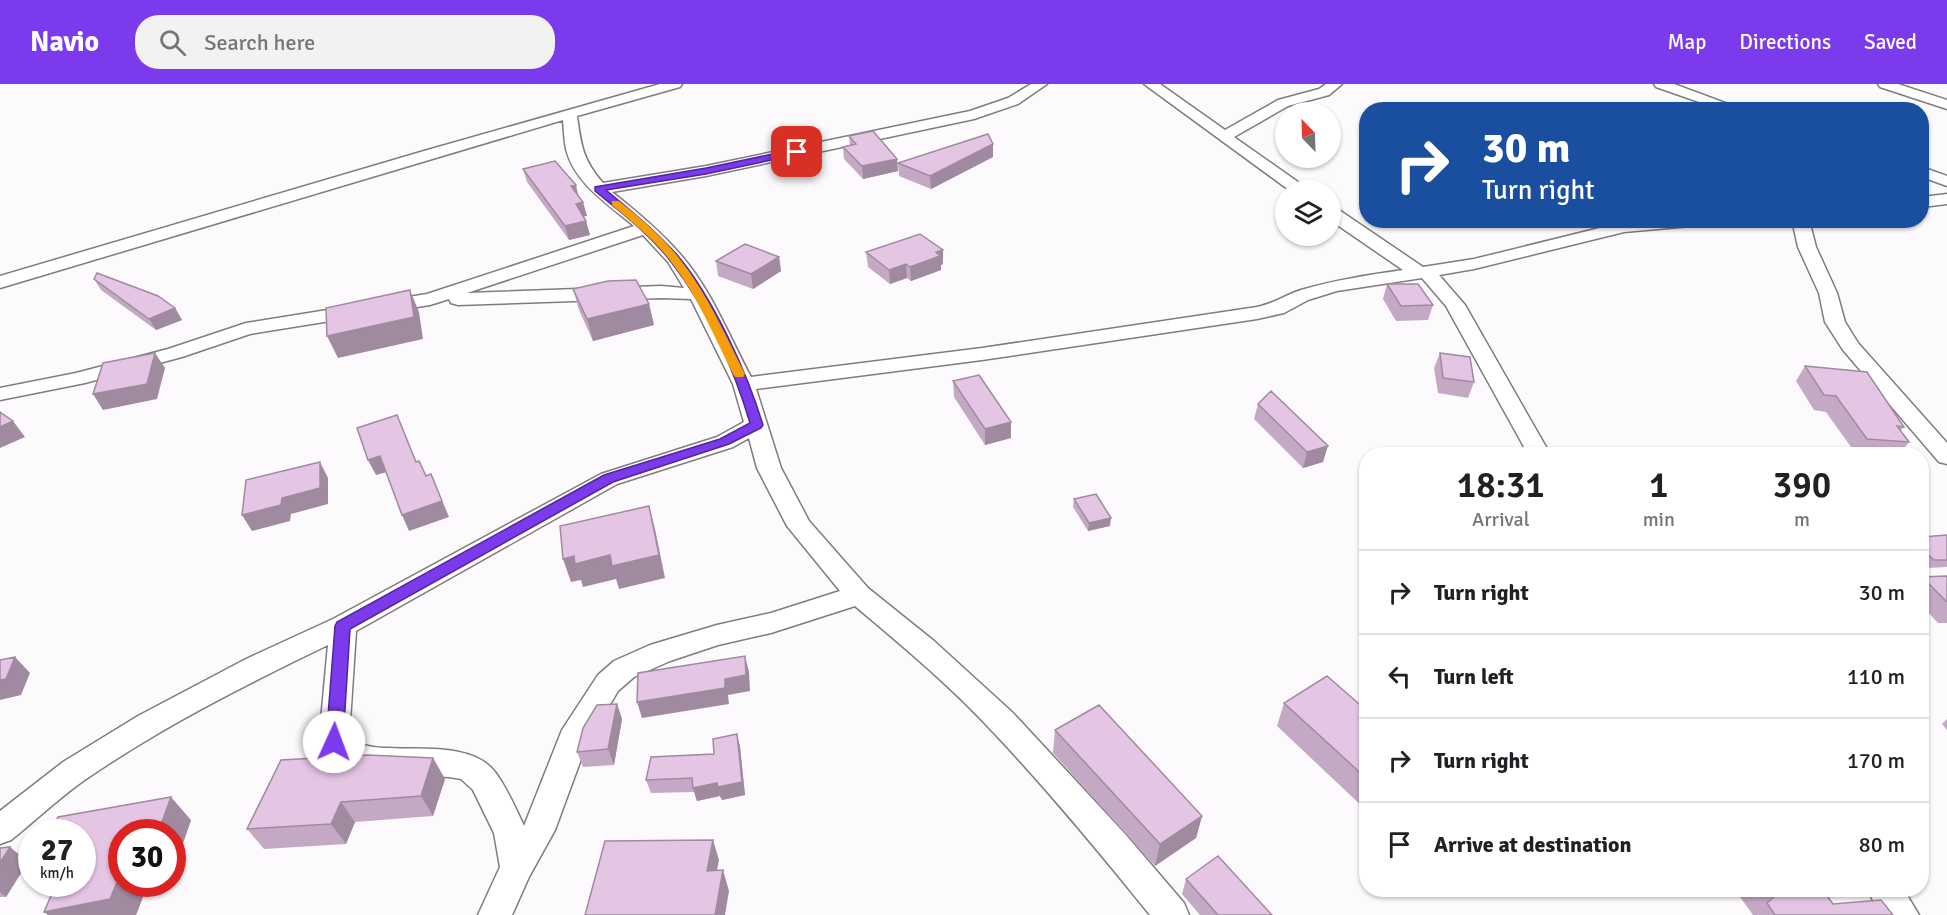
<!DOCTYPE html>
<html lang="en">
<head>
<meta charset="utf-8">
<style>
	body { margin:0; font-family:Signika,sans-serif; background:#f2f2f2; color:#202124; height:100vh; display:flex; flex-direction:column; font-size:22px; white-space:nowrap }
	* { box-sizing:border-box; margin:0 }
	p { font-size:20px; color:#757577 }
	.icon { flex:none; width:33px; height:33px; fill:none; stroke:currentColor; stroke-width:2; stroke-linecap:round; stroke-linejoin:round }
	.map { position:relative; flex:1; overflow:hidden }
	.drawer { position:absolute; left:1359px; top:363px; width:570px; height:450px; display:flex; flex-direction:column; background:#fff; border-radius:24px; box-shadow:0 2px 4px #0004 }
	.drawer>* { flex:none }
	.guide { position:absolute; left:1359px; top:18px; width:570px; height:126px; border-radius:24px; box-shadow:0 2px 4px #0004; background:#1a4fa0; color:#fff; overflow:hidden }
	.needle { width:39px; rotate:337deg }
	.fabs { position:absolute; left:1275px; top:18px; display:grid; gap:12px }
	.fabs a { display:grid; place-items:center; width:66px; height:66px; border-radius:50%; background:#fff; box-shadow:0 2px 4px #0004; font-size:30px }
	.speed { position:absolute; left:18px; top:735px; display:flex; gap:12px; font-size:30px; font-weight:700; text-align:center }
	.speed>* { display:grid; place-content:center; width:78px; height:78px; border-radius:50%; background:#fff; box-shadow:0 2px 4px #0004; line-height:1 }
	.speed small { font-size:15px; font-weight:400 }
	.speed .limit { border:9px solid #d22; background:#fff; color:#111 }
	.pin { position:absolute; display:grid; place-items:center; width:51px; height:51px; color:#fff; margin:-26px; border-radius:12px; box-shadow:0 3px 9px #0006 }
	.me { position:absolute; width:66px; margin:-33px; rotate:2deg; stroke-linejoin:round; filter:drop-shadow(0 0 4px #0008) }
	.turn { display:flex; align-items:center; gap:21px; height:126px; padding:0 24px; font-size:27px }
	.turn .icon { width:78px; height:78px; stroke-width:2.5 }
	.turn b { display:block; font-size:42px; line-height:51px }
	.eta { display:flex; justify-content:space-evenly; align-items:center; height:102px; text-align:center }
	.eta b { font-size:36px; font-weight:600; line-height:42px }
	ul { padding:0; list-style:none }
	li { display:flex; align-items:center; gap:18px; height:84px; padding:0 24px; border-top:2px solid #e0e0e0 }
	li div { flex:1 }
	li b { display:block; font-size:22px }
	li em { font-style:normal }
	header { display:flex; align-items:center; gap:36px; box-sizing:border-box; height:84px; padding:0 30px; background:#7c3aed; color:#fff }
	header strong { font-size:28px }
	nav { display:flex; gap:33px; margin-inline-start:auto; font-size:21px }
	.search { width:420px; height:54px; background:#f2f2f2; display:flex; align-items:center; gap:15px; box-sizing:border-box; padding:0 21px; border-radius:24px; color:#757577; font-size:22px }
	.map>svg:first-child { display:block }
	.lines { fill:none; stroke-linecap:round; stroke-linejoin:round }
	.minor-casing { stroke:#7f7c7f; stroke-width:3 }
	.minor { fill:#fff; fill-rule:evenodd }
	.wall { fill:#c4a9c4 }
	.shaded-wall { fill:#a08aa0 }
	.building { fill:#e4c5e4; stroke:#a08aa0; stroke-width:1.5 }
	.route { fill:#7c3aed; stroke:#51269a; stroke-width:1.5 }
	.slow { fill:#f59e0b }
</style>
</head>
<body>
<header>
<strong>Navio</strong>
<div class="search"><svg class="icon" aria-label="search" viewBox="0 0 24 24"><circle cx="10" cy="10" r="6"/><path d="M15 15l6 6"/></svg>Search here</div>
<nav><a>Map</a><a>Directions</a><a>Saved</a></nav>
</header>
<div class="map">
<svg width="1947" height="831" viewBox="0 0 1947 831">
	<rect width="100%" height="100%" fill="#fdfafd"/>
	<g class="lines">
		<defs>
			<path id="minor" d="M660,0H682L680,3L577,32C581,62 583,76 603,99L706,82L970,27L1008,14L1031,0H1047L1018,20L974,35L706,92L612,108C636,127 659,146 680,170C711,205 729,252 751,293L982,264L1257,223C1273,220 1285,211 1301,206C1335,196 1368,191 1403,186L1330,136V123L1336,124L1423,183L1474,175L1624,138L1710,136L1702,141L1624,148L1474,185L1439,191L1465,221L1550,370H1528L1446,222L1422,194L1337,207L1308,216L1284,229L1257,235L982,276L756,305L781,384L809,437L868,504L934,557L1013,629L1125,750L1184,819L1189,831H1150C1100,769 1048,706 993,648C951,602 902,562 855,522L771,549L718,561L670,577L634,593L618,607L587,659L555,746L529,793L512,831H478L500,783L494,749L473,706L461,695L449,693L383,690L347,683L336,679L323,667L319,658L328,561C245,601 162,643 86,695C60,713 36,736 11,756L0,760V727L63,678L138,632L246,575L333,535L601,390L717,353L744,338L733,300L691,215L661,214L458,221L451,219L449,215L430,221L250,250L182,273L85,299L0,316V304L76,289L168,265L246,239L427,210L634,142C609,121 574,99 566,65C564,56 564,46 563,36L0,204V192L424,67ZM643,151L668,178L684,204L661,202L467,209ZM749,354L757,384L787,442L840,507L771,529L717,541L650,561L614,577L598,591L562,646L524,742C516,725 507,704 495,688C473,659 421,666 389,664C376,664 359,662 349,653L356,547L617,400L733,363Z
				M1144,0H1160L1225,46L1278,16L1319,5L1326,0H1342L1329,11L1288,22L1234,53L1305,103L1307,106H1289Z
				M1654,0H1674L1744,26H1722L1656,3Z
				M1878,0H1898L1947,16V25L1880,3Z
				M1922,83L1947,92V102L1922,93Z
				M1947,110V120L1922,123V113Z
				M1792,136H1809L1816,163L1837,209L1845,238L1858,259L1947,359V380L1939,378L1843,266L1825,238L1819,209L1798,163Z
				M1867,806H1904L1919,831H1882Z"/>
		</defs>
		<use href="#minor" class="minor-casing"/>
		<use href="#minor" class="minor"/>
	</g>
	<path class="wall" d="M849,52L897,75L898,87L863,95L844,75L843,63L850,62Z
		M993,60V73L931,105L899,92L898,79Z
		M523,85L579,113L587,132H584L586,137L590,151L569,156L527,98Z
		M943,166V180L941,181V186L911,197L907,194L890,200L868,183L866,168Z
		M779,173L781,187L753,205L718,192L716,177Z
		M94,195L175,224L182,236L156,246L101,206Z
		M1387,200L1433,221L1428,236L1396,237L1383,215Z
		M573,205L649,220L654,241L593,257L579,226Z
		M1440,269L1474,298L1468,314L1438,309L1434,284Z
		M1805,282L1904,343L1900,347L1909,358L1900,370H1856L1826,328L1814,326L1796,297Z
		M953,297L1011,338V354L985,361L954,313Z
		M1258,320L1323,378L1303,384L1254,335Z
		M1074,415L1110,442L1088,447L1073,423Z
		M1947,451V483L1927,484L1922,479V453Z
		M1947,492V539H1938L1922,522V493Z
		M1284,619L1366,626V726L1277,642Z
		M617,620L622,635L614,681L583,683L577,668Z
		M1947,635V646L1942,640Z
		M1055,646L1202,732L1196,754L1155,782L1053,669Z
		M737,650L740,663L745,711L722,716L720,712L697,717L694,708L651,709L646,696L714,670Z
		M433,674L445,695L433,732L355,738L346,760L264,765L247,745Z
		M58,733L191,736L181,765L172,767V748H122L148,800L136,831H48L82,800Z
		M0,764L28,778L6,813H0Z
		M1186,795L1272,831H1200L1182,810Z
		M1735,806H1796L1797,807L1833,820L1893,831H1753Z"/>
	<path class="shaded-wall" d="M993,60V73L931,105L930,92Z
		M897,75L898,87L863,95L862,82Z
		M576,101L579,115L571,102Z
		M583,118L587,132L580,133L576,120Z
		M586,137L590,151L569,156L565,142Z
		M943,166V180L941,181V186L911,197L910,183L936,168Z
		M779,173L781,187L753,205L751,190Z
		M906,180L907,194L890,200L889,186Z
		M410,206L419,228L423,255L338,274L327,252Z
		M649,220L654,241L593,257L587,235Z
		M175,224L182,236L156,246L149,235Z
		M155,269L165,284L157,315L103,326L93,310Z
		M13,337L25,353L0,364V343Z
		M1011,338V354L985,361V345Z
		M1328,362L1323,378L1303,384L1307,368Z
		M380,372L387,388L376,391L368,376Z
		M320,378L328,394V420L291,430L290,437L252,447L242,431L282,414Z
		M431,390L449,433L409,447L402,431Z
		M649,422L655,445L665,494L619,505L616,495L583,503L581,496L571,498L563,475Z
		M1111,434L1110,442L1088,447L1089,439Z
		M745,572L749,588L750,607L728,611L729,620L642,634L637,618L725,595Z
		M15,573L30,589L21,611L0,616V596Z
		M617,620L622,635L614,681L608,665Z
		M737,650L740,663L745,711L722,716L720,712L697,717L693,704Z
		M433,674L445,695L433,732L421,712Z
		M171,713L191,736L181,765L172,757V748H165L160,743Z
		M341,718L355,738L346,760L331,740Z
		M1202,732L1196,754L1155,782L1160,760Z
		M713,756L719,776L713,807L707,787Z
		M10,763L28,778L6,813L0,808V779Z
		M122,786V800H148L136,831H48L44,828Z
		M723,786L729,807L725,831H715Z"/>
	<path class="building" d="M873,47L897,75L862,82L843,63L856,60L849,52Z
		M988,50L993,60L930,92L898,79Z
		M555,77L576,101L571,102L583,118L576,120L586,137L565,142L523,85Z
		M920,150L943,166L936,168L940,172L910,183L906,180L889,186L866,168Z
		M745,160L779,173L751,190L716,177Z
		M97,189L158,212L175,224L149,235L94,195Z
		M636,196L649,220L587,235L573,205L608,197Z
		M1387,200H1418L1433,221L1401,222Z
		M410,206L414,233L327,252L326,224Z
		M155,269L147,300L93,310L103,279Z
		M1440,269L1470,273L1474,298L1443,294Z
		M1805,282L1867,288L1904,343L1897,342L1909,358L1867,355L1836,312L1824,311Z
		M979,291L1011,338L985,345L953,297Z
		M1271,307L1328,362L1307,368L1258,320Z
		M0,328L13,337L0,343Z
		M397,331L416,378L419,377L426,392L431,390L442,417L402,431L380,372L368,376L357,344Z
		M320,378V404L282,414L281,421L242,431L246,396Z
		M1096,410L1111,434L1089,439L1074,415Z
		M649,422L659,471L612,482L610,471L575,480L574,472L563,475L560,442Z
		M1947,451V476H1934L1922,465V453Z
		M1947,492V518L1922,493Z
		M745,572L746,591L725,595V604L637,618L638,589Z
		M15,573L6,595L0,596V576Z
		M1327,592L1366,626V694L1284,619Z
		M617,620L608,665L577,668L583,644L597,621Z
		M1099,621L1202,732L1160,760L1055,646Z
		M737,650L742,698L718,703L717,699L693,704L692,694L646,696L651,673L714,670L713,655Z
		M368,671L433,674L421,712L341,718L331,740L247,745L281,676Z
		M171,713L160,743L137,747V748H122V786L110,815L44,828L56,800H82V748H50L58,733Z
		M713,756L707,787L723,786L715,831H585L605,757Z
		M10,763L0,779V764Z
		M1218,772L1272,831H1218L1186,795Z
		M1772,806H1796L1797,807L1823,806L1833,820L1881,816L1893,831H1775L1767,819L1776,811Z"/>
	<path class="route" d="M797,65L800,66V70L706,90L606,106C631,127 656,147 678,172C713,214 747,288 763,341L761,344L729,360L613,398L350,545L343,658L340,663L334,665L328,663L326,658L335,542L337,538L604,391L720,355L750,339C734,285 707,224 672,179C651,151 622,129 595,107V103L706,84Z"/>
	<path class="slow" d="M612,117H619C640,134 662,152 679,174C707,209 725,251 745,290L743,293H735L733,290C714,252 698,213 672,179C656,157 633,139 612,121Z"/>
</svg>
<div class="fabs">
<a><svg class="needle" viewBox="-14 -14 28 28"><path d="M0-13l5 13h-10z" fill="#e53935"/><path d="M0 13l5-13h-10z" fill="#757577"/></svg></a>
<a><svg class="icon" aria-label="layers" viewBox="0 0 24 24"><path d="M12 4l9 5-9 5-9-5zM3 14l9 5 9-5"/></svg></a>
</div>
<div class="speed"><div>27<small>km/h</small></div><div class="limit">30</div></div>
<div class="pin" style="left:797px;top:68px;background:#d93025"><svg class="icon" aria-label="arrive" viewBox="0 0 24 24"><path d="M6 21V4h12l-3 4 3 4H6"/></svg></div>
<svg class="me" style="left:334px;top:658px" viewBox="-20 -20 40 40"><circle r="19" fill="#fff"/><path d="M0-13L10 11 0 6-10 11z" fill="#7c3aed"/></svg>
<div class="guide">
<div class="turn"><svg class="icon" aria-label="right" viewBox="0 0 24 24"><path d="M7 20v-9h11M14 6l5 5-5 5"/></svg><div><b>30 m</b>Turn right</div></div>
</div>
<section class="drawer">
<div class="eta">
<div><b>18:31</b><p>Arrival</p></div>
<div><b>1</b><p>min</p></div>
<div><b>390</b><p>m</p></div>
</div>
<ul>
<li><svg class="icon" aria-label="right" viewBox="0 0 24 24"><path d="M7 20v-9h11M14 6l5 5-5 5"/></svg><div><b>Turn right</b></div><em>30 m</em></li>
<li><svg class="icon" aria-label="left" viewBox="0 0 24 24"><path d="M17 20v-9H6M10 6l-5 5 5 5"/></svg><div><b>Turn left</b></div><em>110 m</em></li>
<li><svg class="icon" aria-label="right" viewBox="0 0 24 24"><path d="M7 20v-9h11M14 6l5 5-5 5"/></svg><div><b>Turn right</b></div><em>170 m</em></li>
<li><svg class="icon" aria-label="arrive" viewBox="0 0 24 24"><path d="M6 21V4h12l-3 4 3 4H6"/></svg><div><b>Arrive at destination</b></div><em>80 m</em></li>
</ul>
</section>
</div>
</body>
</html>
